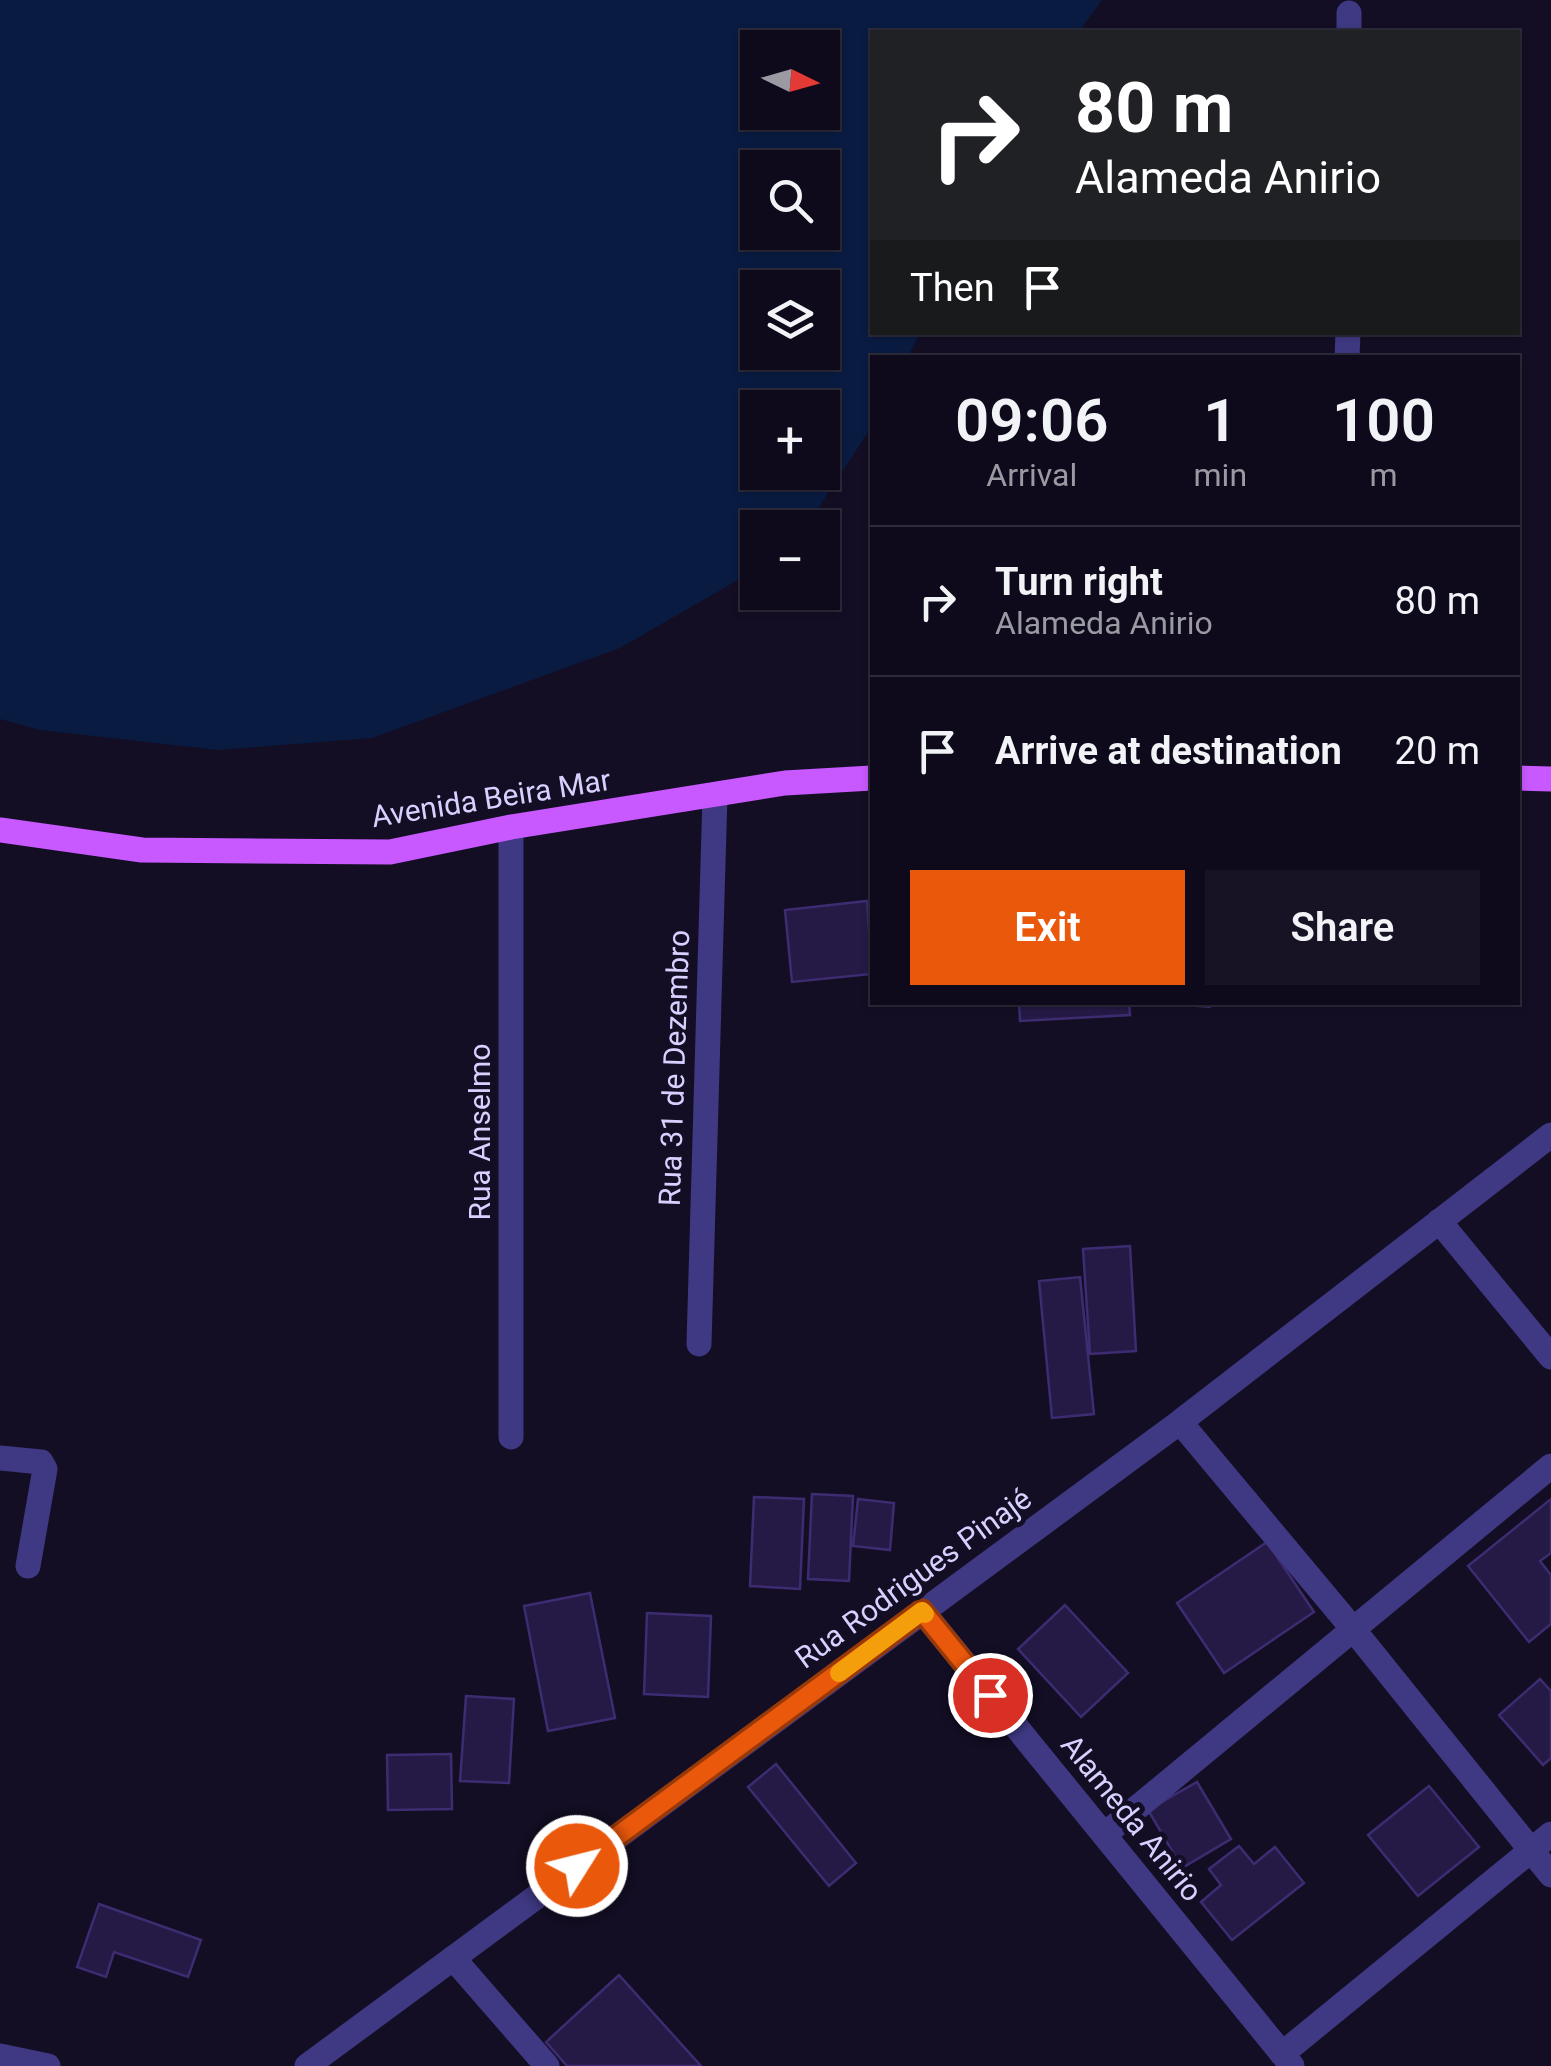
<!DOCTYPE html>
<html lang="en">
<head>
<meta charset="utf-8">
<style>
	body { margin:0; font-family:Roboto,sans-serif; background:#171324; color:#f1f3f6; height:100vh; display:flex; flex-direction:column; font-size:38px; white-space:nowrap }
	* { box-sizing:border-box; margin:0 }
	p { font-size:32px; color:#9b9aa3 }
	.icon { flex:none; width:55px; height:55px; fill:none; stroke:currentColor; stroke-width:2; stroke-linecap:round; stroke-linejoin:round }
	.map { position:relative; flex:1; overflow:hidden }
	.details { position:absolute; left:870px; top:355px; width:650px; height:650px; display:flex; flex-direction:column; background:#0e0a1b; border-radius:0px; box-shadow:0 2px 8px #0004,0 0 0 2px #2e2b3a }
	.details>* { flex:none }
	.hud { position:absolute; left:870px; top:30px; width:650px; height:305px; border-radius:0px; box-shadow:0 2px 8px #0004,0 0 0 2px #2e2b3a; background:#202124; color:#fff; overflow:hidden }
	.needle { width:65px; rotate:95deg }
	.buttons { position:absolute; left:740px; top:30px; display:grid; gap:20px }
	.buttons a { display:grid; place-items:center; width:100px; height:100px; border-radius:0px; background:#0e0a1b; box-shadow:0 2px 8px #0004,0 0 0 2px #2e2b3a; font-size:50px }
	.pin { position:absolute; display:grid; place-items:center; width:85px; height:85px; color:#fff; margin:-42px; border:5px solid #fff; border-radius:50%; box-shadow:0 2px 10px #0007 }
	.me { position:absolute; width:110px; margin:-55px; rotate:54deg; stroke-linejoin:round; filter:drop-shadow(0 0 8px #0008) }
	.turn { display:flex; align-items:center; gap:35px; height:210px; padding:0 40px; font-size:45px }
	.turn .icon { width:130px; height:130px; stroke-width:2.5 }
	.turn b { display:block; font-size:70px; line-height:85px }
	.then { display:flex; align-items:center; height:95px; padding:0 40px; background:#0003; gap:20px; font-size:38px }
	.eta { display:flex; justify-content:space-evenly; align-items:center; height:170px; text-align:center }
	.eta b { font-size:60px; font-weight:600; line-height:70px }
	.action { display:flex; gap:20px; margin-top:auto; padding:20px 40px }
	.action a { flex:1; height:115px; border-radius:0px; background:#ea580c; color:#fff; font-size:40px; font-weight:600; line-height:115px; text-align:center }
	.action a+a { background:#171324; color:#f1f3f6 }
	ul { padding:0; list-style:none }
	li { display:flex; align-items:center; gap:30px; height:150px; padding:0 40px; border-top:2px solid #2e2b3a }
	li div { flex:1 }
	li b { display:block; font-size:38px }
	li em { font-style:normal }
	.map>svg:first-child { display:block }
	.water { fill:#091b41; fill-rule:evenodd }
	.building { fill:#251a45; stroke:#3d2c71; stroke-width:2.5 }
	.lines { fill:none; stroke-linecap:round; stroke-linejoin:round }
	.minor { stroke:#3f3983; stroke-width:25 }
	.major { stroke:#c858ff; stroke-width:25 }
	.route-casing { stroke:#983908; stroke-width:25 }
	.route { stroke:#ea580c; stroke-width:18 }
	.slow { stroke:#f59e0b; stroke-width:18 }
	.labels { text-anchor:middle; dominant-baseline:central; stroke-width:10; stroke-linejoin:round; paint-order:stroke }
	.street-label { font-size:30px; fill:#d8d1ff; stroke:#130e24 }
</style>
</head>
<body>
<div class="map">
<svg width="1551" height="2066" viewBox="0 0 1551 2066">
	<rect width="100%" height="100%" fill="#130e24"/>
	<path class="water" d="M0,0H1102L1079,32H872V332L920,333L908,357L872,358V426L806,527L758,528L757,569L620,648L372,738L218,750L40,730L0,719ZM758,48H822V112H758ZM758,168H822V232H758ZM758,288H822V352H758ZM758,408H822V472H758Z"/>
	<path class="building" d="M867,901L872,974L792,982L785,910Z
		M1019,1002H1129L1130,1015L1020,1021Z
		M1148,1002H1211L1210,1007Z
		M1130,1246L1136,1351L1090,1354L1083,1249Z
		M1080,1277L1094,1414L1052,1418L1039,1281Z
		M812,1494L853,1496L849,1581L808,1579Z
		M754,1497L804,1499L800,1589L750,1586Z
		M858,1499L894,1503L890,1550L853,1546Z
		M1551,1499V1553L1540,1561L1551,1575V1624L1529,1642L1468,1566Z
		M1267,1542L1314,1612L1224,1673L1177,1603Z
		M590,1593L615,1718L548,1731L524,1606Z
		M1065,1605L1128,1673L1081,1717L1018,1649Z
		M647,1613L711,1616L708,1697L644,1694Z
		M1540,1679L1551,1691V1758L1543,1765L1499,1715Z
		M466,1696L514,1699L509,1783L460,1781Z
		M451,1754L452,1809L388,1810L387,1755Z
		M776,1764L856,1863L829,1886L748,1787Z
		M1197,1782L1231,1839L1182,1868L1148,1810Z
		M1429,1786L1479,1847L1418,1896L1368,1835Z
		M1239,1846L1254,1864L1275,1847L1304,1883L1232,1940L1201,1902L1221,1885L1209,1869Z
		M99,1904L201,1940L188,1977L114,1952L106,1977L77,1967Z
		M619,1975L701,2066H567L546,2042Z"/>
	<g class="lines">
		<path class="minor" d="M1349,32V13
			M1347,358L1348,332
			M1439,1221L1551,1357
			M699,1344L715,795
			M1180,1422L1353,1629L1551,1875
			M511,1437V827
			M0,1458L41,1462L45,1469L28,1566
			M922,1611L1292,2066
			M1104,1835L1551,1466
			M453,1958L547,2066
			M1282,2054L1551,1834
			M0,2056L48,2066
			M307,2066L1180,1422L1551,1135"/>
		<path class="major" d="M1518,778L1551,779
			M0,830L142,850L390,852L511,827L785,783L872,778"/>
	</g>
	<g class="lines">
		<defs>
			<path id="route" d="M577,1866L922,1611L990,1695"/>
		</defs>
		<use href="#route" class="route-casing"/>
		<use href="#route" class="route"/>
		<path class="slow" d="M839,1673L922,1611L925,1614"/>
	</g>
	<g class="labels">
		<g class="street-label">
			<text transform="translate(491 798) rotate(-9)">Avenida Beira Mar</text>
			<text transform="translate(674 1068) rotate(-88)">Rua 31 de Dezembro</text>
			<text transform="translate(479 1132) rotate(-90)">Rua Anselmo</text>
			<text transform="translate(913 1578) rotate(-36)">Rua Rodrigues Pinajé</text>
			<text transform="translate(1132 1818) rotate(51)">Alameda Anirio</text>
		</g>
	</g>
</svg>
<div class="buttons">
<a><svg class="needle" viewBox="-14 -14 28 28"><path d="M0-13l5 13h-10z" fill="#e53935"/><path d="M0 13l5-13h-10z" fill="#9b9aa3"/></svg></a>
<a><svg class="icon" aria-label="search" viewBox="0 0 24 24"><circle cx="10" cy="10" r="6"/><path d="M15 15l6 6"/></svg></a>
<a><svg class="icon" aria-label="layers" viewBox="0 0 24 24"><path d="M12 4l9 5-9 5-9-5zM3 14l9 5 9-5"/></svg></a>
<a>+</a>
<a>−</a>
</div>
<div class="pin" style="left:990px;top:1695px;background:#d93025"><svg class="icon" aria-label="arrive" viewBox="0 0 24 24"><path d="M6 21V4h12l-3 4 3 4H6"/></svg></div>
<svg class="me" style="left:577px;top:1866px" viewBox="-20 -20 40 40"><circle r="17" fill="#ea580c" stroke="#fff" stroke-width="3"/><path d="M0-11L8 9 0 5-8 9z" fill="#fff"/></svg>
<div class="hud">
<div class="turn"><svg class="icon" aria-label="right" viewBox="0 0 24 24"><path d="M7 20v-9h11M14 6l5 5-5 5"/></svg><div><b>80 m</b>Alameda Anirio</div></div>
<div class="then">Then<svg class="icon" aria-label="arrive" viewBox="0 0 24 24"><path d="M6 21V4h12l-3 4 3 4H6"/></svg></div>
</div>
<section class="details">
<div class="eta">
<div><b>09:06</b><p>Arrival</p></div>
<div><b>1</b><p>min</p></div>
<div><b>100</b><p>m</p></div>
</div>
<ul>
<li><svg class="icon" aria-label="right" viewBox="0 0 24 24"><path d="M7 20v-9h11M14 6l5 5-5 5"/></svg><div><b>Turn right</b><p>Alameda Anirio</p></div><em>80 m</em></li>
<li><svg class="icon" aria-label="arrive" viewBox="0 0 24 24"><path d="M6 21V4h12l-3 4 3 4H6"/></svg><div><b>Arrive at destination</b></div><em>20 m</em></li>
</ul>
<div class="action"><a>Exit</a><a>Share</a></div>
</section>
</div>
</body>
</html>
